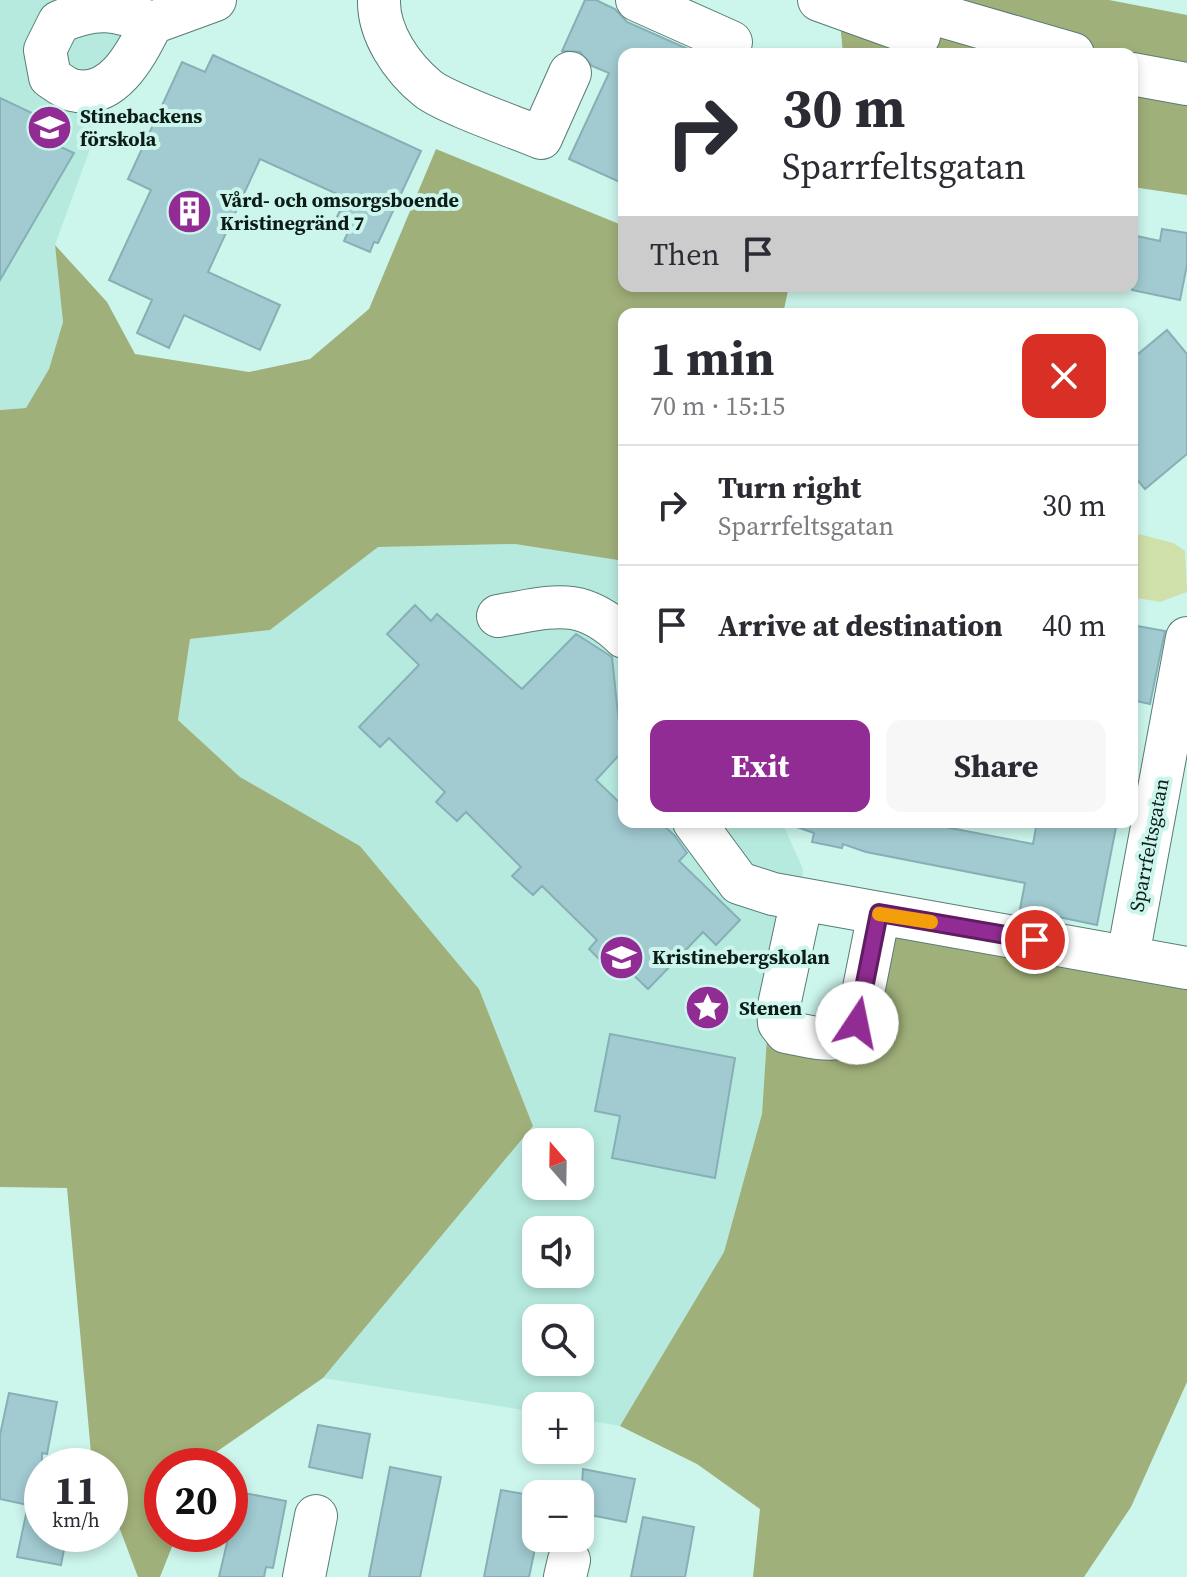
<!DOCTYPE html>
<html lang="en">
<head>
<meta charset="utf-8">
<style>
	body { margin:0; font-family:"Source Serif 4",serif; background:#f7f7f7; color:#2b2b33; height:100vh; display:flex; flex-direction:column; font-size:30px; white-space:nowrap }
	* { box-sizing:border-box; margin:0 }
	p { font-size:26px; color:#7c7c81 }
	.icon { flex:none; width:44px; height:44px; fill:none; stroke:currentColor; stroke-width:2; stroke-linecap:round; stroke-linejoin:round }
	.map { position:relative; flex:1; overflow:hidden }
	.panel { position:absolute; left:618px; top:308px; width:520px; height:520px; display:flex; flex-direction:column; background:#fff; border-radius:16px; box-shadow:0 4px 12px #0003 }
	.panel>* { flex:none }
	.banner { position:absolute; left:618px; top:48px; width:520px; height:244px; border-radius:16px; box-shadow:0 4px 12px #0003; background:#fff; color:#2b2b33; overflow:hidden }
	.needle { width:52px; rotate:340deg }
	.buttons { position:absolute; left:522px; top:1128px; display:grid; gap:16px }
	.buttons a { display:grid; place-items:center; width:72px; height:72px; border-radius:16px; background:#fff; box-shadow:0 4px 12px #0003; font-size:40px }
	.speed { position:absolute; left:24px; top:1448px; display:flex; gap:16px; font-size:40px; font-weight:700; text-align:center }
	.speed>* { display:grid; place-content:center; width:104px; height:104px; border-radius:50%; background:#fff; box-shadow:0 4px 12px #0003; line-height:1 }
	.speed small { font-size:20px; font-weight:400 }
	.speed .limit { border:12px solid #d22; background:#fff; color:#111 }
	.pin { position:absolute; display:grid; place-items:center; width:68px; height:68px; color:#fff; margin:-34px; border:4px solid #fff; border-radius:50%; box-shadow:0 2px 8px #0007 }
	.me { position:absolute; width:88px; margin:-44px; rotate:11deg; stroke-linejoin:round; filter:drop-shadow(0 0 6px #0008) }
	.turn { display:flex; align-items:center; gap:28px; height:168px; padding:0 32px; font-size:36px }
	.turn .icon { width:104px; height:104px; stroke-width:2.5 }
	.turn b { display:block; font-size:56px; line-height:68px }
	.then { display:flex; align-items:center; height:76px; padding:0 32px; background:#0003; gap:16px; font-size:30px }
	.round { display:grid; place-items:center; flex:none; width:84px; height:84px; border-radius:16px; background:#f7f7f7 }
	.headline { display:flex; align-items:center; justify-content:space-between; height:136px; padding:0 32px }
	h1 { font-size:48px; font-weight:700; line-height:60px }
	.action { display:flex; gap:16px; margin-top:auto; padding:16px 32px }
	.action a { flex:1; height:92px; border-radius:16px; background:#902c93; color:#fff; font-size:32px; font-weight:700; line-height:92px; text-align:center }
	.action a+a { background:#f7f7f7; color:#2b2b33 }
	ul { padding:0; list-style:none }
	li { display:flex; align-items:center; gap:24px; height:120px; padding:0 32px; border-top:2px solid #e1e1e2 }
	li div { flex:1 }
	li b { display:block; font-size:30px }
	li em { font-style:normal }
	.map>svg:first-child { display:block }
	.built { fill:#b7eadf; fill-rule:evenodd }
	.green { fill:#d0e0ab }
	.forest { fill:#a0b07a }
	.building { fill:#a1cad1; stroke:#87afb6; stroke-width:2 }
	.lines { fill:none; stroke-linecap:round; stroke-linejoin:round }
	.minor-casing { stroke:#577c74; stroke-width:44 }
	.minor { stroke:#fff; stroke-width:42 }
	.route-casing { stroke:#5e1d60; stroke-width:20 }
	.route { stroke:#902c93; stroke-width:14 }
	.slow { stroke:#f59e0b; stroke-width:14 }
	.labels { text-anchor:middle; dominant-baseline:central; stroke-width:8; stroke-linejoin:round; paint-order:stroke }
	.poi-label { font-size:20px; font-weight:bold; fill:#0c1c19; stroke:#ccf5eb; text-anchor:start }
	.street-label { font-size:20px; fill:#0c1c19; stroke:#ccf5eb }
</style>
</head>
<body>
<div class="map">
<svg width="1187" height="1577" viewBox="0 0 1187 1577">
	<rect width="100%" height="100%" fill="#ccf5eb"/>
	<path class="built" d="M0,0H110L141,9L55,245L63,322L49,369L26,408L0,410Z
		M515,544L624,561V822H782L803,869L797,926L767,1037L762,1114L724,1252L620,1426L580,1419V1406H536V1412L323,1378L533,1126L479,989L360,846L240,777L178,720L190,639L270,630L377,547ZM536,1142H580V1186H536ZM536,1230H580V1274H536ZM536,1318H580V1362H536Z"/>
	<path class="green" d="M1139,534L1173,543L1185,551L1187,592L1160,602L1132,597V542Z"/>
	<path class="forest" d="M838,0H1109L1187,15V195L1132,187V54H843Z
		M436,149L624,226V286H789L783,314H624V561L515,544L378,547L270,630L190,639L178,720L240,777L360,846L479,989L533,1126L323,1378L206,1459L204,1466H162V1534H177L160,1577H138L110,1503V1466H96L91,1453L67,1188L0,1187V410L26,408L49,369L63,322L55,245L107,302L135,354L249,372L310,359L369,309Z
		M880,935L1187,990V1382L1131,1507L1084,1577H753L760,1509L697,1464L620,1426L724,1252L762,1114L767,1037L855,1043Z"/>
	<path class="building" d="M585,0H596L615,9L627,22L699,54H624V184L569,159L609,73L592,66L580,52L562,51Z
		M213,55L421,151L378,243L374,242L370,252L344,241L349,230L334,223L346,198L260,159L208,272L280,305L260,350L184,315L169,348L137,333L152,300L109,280L151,190L128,179L182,62L205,72Z
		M0,98L53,123L45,140L74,153L0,280Z
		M1162,229L1187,233V265L1180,300L1132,290V235L1160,241Z
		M1167,330L1187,354V454L1145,489L1132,474V359Z
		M415,605L431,621L437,614L522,689L576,634L612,657L622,752L596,780L624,807V822H660L675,836L687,853L679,861L740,920L716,945L703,932L648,989L619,961L610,970L589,949L597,940L542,886L533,895L512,876L521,867L466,812L457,821L436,802L445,792L389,738L380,747L359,727L419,665L387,634Z
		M1132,625L1165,631L1150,704L1132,700Z
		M791,822H919L1033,844L1037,822H1117L1097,925L1020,909L1025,883L866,852L843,844L842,848L812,842L814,833L791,825Z
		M610,1034L735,1058L715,1178L612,1158L620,1116L595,1111Z
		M9,1393L57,1402L47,1454L42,1453V1534H67L61,1565L17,1557L28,1505L0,1499V1435Z
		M318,1425L370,1434L362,1478L309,1467Z
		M390,1467L441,1477L420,1577H369Z
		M583,1469L635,1479L626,1522L580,1513Z
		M501,1490L536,1496V1544L529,1577H484Z
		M239,1492L286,1501L273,1568L266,1567L264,1577H219Z
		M643,1517L694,1527L685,1577H631Z"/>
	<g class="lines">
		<defs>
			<path id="minor" d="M379,0C378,33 402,68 428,89C448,104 515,127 541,138L570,73
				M637,0L731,42
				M819,0L919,36
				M887,0L1073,54
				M152,23C137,52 114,101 72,90C65,88 56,81 50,77L45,50L59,22C97,6 114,9 152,23L215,0
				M1132,74L1187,84
				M498,616C553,607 580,595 624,637
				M694,822L739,883L773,894L1187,968
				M802,899L778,1010L779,1023L786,1032C811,1036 843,1049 857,1023L879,913
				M1128,956L1187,638
				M304,1577L316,1516
				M565,1577L569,1560"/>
		</defs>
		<use href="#minor" class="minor-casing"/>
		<use href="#minor" class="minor"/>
	</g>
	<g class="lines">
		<defs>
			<path id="route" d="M857,1023L879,913L1035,940"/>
		</defs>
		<use href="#route" class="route-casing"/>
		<use href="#route" class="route"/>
		<path class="slow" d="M879,914L931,922"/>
	</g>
	<defs>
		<symbol id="school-disc" viewBox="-11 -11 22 22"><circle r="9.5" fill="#902c93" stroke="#ccf5eb"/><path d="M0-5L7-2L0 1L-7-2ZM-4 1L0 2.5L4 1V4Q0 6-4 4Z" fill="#fff"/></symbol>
		<symbol id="building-disc" viewBox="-11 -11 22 22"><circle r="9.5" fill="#902c93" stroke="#ccf5eb"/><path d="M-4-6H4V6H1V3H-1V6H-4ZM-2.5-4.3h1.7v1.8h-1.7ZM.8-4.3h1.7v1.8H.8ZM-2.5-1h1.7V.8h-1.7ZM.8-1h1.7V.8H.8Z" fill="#fff"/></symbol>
		<symbol id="sight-disc" viewBox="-11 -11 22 22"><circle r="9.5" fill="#902c93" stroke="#ccf5eb"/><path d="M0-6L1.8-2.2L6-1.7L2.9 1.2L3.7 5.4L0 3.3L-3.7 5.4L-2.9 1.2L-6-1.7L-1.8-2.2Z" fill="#fff"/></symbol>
	</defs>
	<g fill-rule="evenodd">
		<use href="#school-disc" x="24" y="102" width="51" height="51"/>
		<use href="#building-disc" x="164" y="186" width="51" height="51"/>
		<use href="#school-disc" x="596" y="932" width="51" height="51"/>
		<use href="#sight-disc" x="682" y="982" width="51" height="51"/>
	</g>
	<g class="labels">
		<g class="poi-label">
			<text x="80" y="116">Stinebackens<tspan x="80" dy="23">förskola</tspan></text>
			<text x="220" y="200">Vård- och omsorgsboende<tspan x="220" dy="23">Kristinegränd 7</tspan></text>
			<text x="652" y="957">Kristinebergskolan</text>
			<text x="739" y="1008">Stenen</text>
		</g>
		<g class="street-label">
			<text transform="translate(1149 845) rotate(-79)">Sparrfeltsgatan</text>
		</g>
	</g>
</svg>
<div class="buttons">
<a><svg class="needle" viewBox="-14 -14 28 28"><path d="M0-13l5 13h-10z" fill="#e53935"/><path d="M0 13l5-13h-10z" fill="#7c7c81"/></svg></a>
<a><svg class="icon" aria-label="sound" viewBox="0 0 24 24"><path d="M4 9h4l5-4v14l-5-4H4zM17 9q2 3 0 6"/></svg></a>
<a><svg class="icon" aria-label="search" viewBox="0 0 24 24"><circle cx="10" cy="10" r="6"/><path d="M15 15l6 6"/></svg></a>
<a>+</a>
<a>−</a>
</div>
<div class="speed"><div>11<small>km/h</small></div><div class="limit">20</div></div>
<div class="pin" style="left:1035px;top:940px;background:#d93025"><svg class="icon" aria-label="arrive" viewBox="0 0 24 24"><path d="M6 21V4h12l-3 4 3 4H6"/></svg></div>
<svg class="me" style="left:857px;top:1023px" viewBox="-20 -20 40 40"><circle r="19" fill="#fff"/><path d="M0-13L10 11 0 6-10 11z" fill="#902c93"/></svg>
<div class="banner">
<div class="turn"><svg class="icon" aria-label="right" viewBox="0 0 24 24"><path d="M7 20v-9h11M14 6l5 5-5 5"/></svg><div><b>30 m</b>Sparrfeltsgatan</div></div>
<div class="then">Then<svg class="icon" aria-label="arrive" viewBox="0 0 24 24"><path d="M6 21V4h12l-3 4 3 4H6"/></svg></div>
</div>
<section class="panel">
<div class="headline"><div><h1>1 min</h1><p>70 m · 15:15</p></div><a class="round" style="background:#d93025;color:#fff"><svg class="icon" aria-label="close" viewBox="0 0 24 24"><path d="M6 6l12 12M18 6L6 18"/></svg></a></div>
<ul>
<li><svg class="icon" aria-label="right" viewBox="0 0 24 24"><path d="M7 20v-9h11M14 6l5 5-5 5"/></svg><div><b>Turn right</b><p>Sparrfeltsgatan</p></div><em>30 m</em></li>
<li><svg class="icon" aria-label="arrive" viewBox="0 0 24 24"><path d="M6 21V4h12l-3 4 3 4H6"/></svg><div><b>Arrive at destination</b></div><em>40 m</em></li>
</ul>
<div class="action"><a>Exit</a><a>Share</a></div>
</section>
</div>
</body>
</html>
